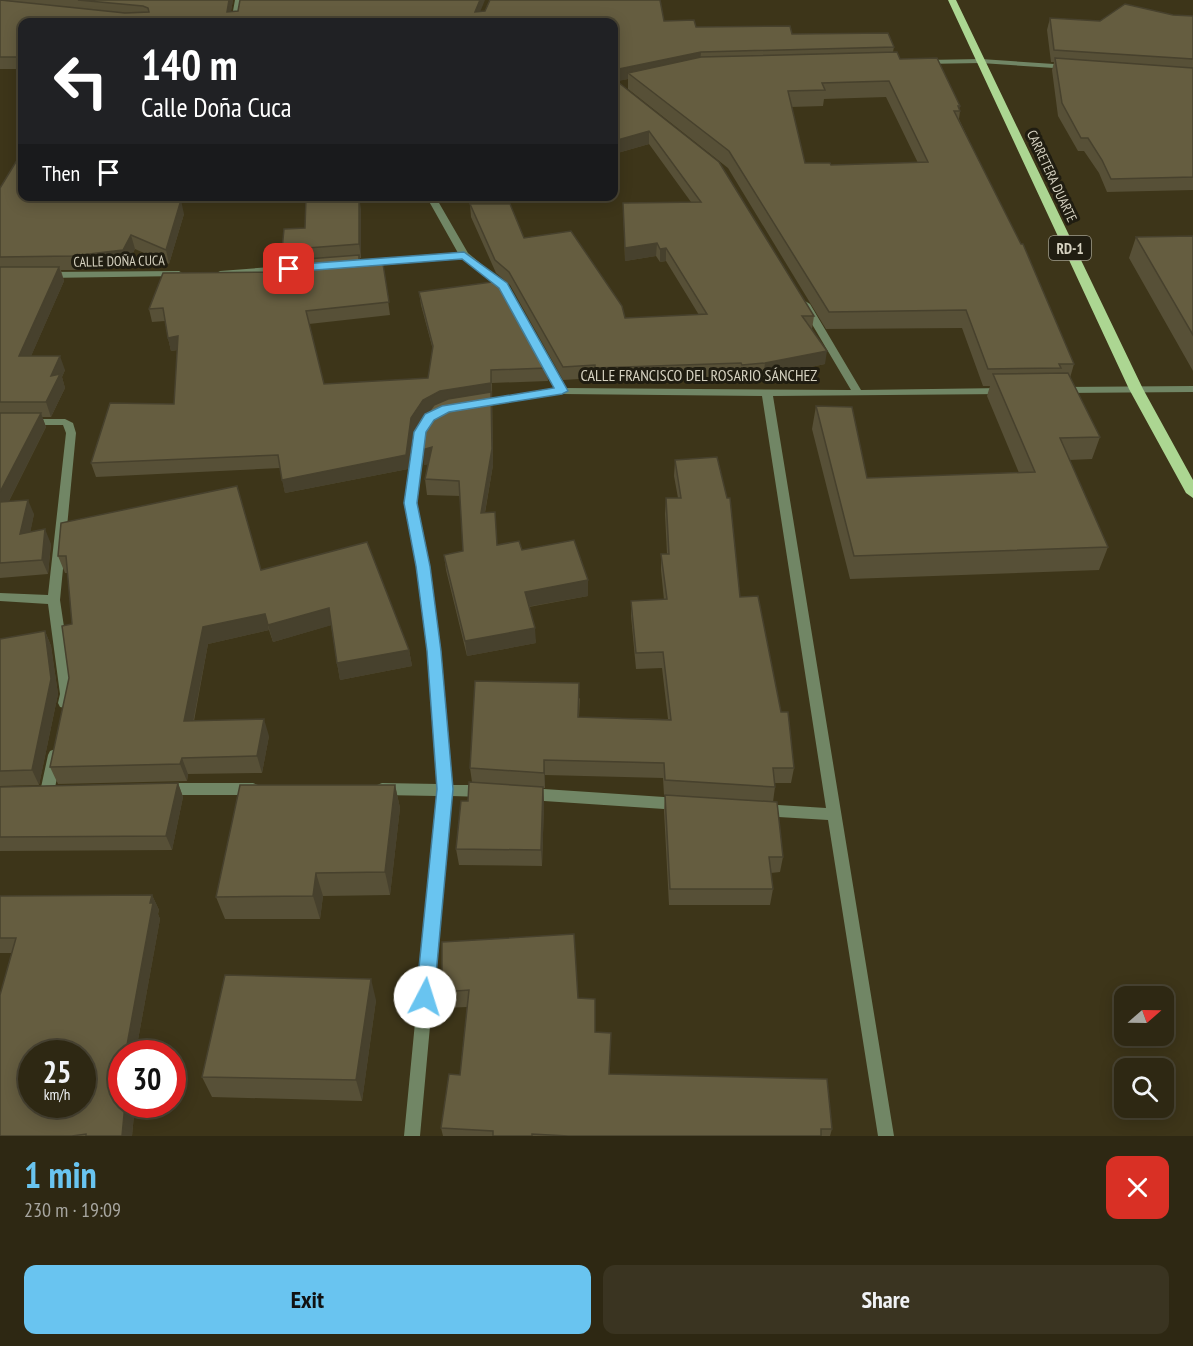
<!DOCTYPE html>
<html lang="en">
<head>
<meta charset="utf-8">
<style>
	body { margin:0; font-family:"PT Sans Narrow",sans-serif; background:#3a3421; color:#f1f3f6; height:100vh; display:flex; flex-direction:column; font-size:22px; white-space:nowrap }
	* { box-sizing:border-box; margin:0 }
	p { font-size:20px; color:#a7a6a0 }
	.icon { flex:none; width:33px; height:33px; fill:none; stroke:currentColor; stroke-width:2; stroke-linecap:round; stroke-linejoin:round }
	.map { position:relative; height:1136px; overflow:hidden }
	.drawer { display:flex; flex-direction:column; background:#2e2813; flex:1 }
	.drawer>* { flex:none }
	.hud { position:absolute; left:18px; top:18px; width:600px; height:183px; border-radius:12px; box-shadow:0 3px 15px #0003,0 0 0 2px #494433; background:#202124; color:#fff; overflow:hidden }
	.needle { width:39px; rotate:70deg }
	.tools { position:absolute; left:1114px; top:986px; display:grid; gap:12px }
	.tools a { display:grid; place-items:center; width:60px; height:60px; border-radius:12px; background:#2e2813; box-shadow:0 3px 15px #0003,0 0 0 2px #494433; font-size:30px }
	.speed { position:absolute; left:18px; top:1040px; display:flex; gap:12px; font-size:30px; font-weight:700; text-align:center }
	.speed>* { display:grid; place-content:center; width:78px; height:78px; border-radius:50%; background:#2e2813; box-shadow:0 3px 15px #0003,0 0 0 2px #494433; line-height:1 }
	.speed small { font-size:15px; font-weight:400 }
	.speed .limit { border:9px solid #d22; background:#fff; color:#111 }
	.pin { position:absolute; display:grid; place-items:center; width:51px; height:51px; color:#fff; margin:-26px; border-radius:12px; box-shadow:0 3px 9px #0006 }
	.me { position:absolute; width:66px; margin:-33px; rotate:5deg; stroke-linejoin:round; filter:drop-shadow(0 0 4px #0008) }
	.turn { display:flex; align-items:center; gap:21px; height:126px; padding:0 24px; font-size:27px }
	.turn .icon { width:78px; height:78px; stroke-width:2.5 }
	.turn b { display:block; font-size:42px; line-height:51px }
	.then { display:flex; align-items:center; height:57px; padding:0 24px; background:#0003; gap:12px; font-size:22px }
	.round { display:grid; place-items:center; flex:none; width:63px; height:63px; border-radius:12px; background:#3a3421 }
	.overview { display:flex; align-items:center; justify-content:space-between; height:102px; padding:0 24px }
	h1 { font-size:36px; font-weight:700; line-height:45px; color:#69c4f0 }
	.cta { display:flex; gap:12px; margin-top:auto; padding:12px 24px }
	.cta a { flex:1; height:69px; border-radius:12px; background:#69c4f0; color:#111; font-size:24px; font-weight:700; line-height:69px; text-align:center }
	.cta a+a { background:#3a3421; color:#f1f3f6 }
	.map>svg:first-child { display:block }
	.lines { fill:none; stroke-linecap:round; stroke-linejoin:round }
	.street { fill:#718665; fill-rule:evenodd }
	.primary { fill:#acd692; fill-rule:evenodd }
	.wall { fill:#575037; fill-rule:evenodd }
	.shaded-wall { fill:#47412d }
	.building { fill:#655d40; stroke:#47412d; stroke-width:1.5; fill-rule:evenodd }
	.route { fill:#69c4f0; stroke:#447f9c; stroke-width:1.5 }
	.labels { text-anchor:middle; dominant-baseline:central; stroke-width:6; stroke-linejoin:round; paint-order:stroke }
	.far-street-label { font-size:14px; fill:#d6d2c1; stroke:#201d11 }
	.shield { fill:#201d11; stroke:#9f9c8c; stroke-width:1.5 }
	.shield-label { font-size:15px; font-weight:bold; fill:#d6d2c1 }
	.street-label { font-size:16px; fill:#d6d2c1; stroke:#201d11 }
</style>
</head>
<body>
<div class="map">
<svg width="1193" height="1136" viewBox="0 0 1193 1136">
	<rect width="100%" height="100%" fill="#3d3519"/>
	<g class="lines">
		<path class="street" d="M235,0H243L238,22H231Z
			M981,59L1069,65L1073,67L1069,69L981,63L925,64L921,62L925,60Z
			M426,196H435L468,253L508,286L565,388L851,390L800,304L805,301L810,304L861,390L1003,388L1008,391L1003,394L773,396L894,1136H878L828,820L762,816L757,814L755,810L757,806L762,804L826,808L762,396L562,394L471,406L470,404L475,401L555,389L499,288L462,258L346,267L341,264L346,261L458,253Z
			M296,265L301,268L299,270L220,277L215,274L220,271Z
			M179,271L184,274L182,276L46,278L41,275L46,272Z
			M1193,386V392L1062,393L1057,390L1062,387Z
			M435,411L440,414L434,419L425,432L417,503L429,566L440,651L452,785H484L489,787L491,791L489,795L484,797L451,796L420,1136H404L437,796L382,795L377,793L375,789L377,785L382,783L438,784L428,651L417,566L405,503L415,432L426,415Z
			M0,419H65L73,423L76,433L60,600L74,694L70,707L65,708L60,707L58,703L60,694L48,604L0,601V593L48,595L66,433L63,425H0Z
			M55,749L60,751L62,755L54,792L52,796L47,798L42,796L40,792L48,755L50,751Z
			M166,783H253L258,785L260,789L258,793L253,795H166L161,793L159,789L161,785Z
			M529,788L679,798L684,800L686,804L684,808L679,810L529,800L524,798L522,794L524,790Z"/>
		<path class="primary" d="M948,0H956L1143,389L1193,480V498L1186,493L1129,389Z"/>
	</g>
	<path class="wall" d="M0,0H233L231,11L481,12L664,21L696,27L792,34L894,47L893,52L900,59L960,106L959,109L960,111L959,119L1074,364L1070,378L1100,437L1092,459L1069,460L1108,547L1099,570L850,579L812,429L816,406L867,478L1019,473L987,396L990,386H983L962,328L826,329L728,168L628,89V79L616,81L814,316L812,329L825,364L763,377L740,378L739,376L595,382V378L563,380L510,285L496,273L471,217L470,204L524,238L625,318L699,315L666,261L660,262L656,256L625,261L623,203L691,202L649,144L614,154V22H22V69H0ZM886,97L918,163L831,165L805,163L791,107L823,106L824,99Z
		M1173,15L1193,16V190L1107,192L1099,173L1084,151H1078L1058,116L1052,70L1054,62H1051L1047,30L1050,18L1100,21Z
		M0,188L22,196L117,202L184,214L169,264L135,249L127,264L76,270H61L64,281L31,356L65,370L62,377L65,388L51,417H42L46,427L9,501L34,514L30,532L51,544L48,574L0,578Z
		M361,209V258H360L361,266L383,264L390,315L309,324L324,384L428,378L433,350L421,305L419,292L547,368L548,381L492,383L493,465L485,513L497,545L522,550L588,596L529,607L536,643L467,656L446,570L444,555L463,551L460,496L427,495L425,479L428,464L424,465L430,411L425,413L413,432L408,469L285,493L280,468L96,477L91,463L174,404L178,350L171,351L168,338L165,321L152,322L149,309L280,272L285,261L282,250L305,228Z
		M1193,236V371L1129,258L1136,237Z
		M675,460L740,597L781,712L794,768L791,783H775V787L773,802L783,857L780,872L771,873L773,889L770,905H669L664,811L665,795H664L663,778L545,775V788H543L544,803L542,866L459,865L456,849L472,782L470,768L580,698L579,717L668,719L662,668L636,669L631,616V601L664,600L661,570V554H667L665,514L666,498H678L674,476Z
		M61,523L261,570L409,650L412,666L340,680L337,663L331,625L273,642L269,630L208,644L194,721L269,736L262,773L188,774L187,781L58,784L50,767L69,678L72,624L68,573H65L58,556Z
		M45,631L51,646L58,694L39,785L0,786V639Z
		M178,783L183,797L172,850L0,851V787Z
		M395,785L400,808L390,895L323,896L320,919H225L216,897Z
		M152,895L159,910L158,914L160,919L136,1051L137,1053H122V1104H135L132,1136H0L12,953H0V896Z
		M442,942L578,998L595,1032L610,1074L832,1129L830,1136H443L441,1128L460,1075L467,1007L444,1008L442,992Z
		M376,1000L362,1101L212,1097L202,1077Z"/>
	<path class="shaded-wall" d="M229,0H233L229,22L227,12Z
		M480,0H485L476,22L475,12Z
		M701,52L700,64L628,73V79L614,82V70Z
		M649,131V144L614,154V141Z
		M114,196H115L119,208L111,202Z
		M359,196L361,209V258L359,244Z
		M181,200L184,214L169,264L166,250Z
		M131,235L135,249L127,264L76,270L72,256Z
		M657,243L656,256L625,261V248Z
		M666,248V261L660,262V249Z
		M59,267L64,281L25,370L19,356Z
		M178,336L182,349L171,351L168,338Z
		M827,351L825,364L763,377L765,363Z
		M60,356L65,370L62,377L65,388L51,417L46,402L51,376Z
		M491,370L493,465L482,529L442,405L425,413L413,432L408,469L285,493L282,480L411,418L423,400L440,391Z
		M41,413L46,427L1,517L0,515V492Z
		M432,447L434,463L424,465L422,450Z
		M28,500L34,514L27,549L20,534Z
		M45,529L51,544L48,574L42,560Z
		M588,580V596L526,607L525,592Z
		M329,608L332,625L273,642L268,625Z
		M265,614L269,630L208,644L190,738L184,721L203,627Z
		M535,628L536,643L467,656L465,641Z
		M45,631L51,646L58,694L39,785L32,770Z
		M409,650L412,666L340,680L337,663Z
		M264,719L269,736L262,773L257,756Z
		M182,758L188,774L187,781L180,764Z
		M544,760L545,775V788L544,773Z
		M178,783L183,797L172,850L166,836Z
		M395,785L400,808L390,895L385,872Z
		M543,787L544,803L542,866L541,850Z
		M316,873L323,896L320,919L313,896Z
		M152,895L159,910L158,914L160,919L136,1051L137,1053H131L127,1045Z
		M371,979L376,1000L362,1101L356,1080Z
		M125,1104H135L132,1136H122Z"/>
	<path class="building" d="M0,0L125,13L149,12L148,8L143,6L78,0H229L227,12L238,11L240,0H480L475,12L485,11L490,0H660L664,21L694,20L696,27L790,26L792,34L888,33L894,47L701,52L614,70V22H22V57H0Z
		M1125,4L1173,15L1193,16V59L1054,50L1050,18L1100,21Z
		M897,52L900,59L937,58L960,106H958L960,111H954L1021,244H1023L1074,364H1059L1061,368L988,369L966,310L829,312L729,151L628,73L701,57ZM889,81L928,162L831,165L830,163H805L788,91L825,90L822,83Z
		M1055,58L1193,68V177L1111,179L1102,160L1088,138H1081L1062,103Z
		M614,79L719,162L814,316H802L827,351L765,363L742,365L741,363L595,368V365L563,367L509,272L495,260L470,204H510L524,238L571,231L622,306L625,318L707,314L666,248L660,249L657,243L625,248L623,203L701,202L649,131L614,141Z
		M22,152V196H114L111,202L181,200L166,250L131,235L123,250L72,256L0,257V188Z
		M331,196H359V244L282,250L284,229L305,228L306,198Z
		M1193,236V335L1136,237Z
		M359,255V266L383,264L389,302L306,311L324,384L428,378L433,346L419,292L499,281L547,368L491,370V383L440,391L423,400L411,418L406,455L282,480L278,455L91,463L110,403L174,404L178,336L168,338L163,308L149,309L163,273L280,272L281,261Z
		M0,267H59L19,356H60L51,376L60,374L46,402H0Z
		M1068,373L1100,437L1060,438L1108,547L854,556L816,406L852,407L867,478L1035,472L993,374Z
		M491,392L492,449L481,513L495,512L497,545L519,541L522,550L574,540L588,580L525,592L535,628L465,641L444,555L463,551L459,481L425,479L432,447L422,450L425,417L434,405L448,399Z
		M0,413H41L0,492Z
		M717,457L727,498H730L740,597L758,596L781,712H788L794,768H773L775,787L665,780L664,763L544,760V773L470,768L475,681L579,683L578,717L671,720L663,652L636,653L631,601L667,599L661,554H669L666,498H681L675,460Z
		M237,486L261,570L367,542L409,650L337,663L329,608L268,625L265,614L203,627L184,721L264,719L257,756L182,758L180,764L50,767L69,678L62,626L72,624L66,556H58L61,523Z
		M28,500L20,534L45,529L42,560L0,563V502Z
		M45,631L51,679L32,770L0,771V639Z
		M469,782L543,787L541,850L456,849L461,801H468Z
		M178,783L166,836L0,837V787Z
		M240,785H395L385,872L316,873L313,896L216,897Z
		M665,795L777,802L783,857H769L773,889H670Z
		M152,895L150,903H153L127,1045H132L131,1053H122V1104H125L122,1136H86V1134L72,1136H0V995L16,938H0V896ZM32,1053H82V1104H32Z
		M574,934L578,998L595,999V1032L611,1033L609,1074L827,1079L832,1129H821V1136H568L532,1134V1136H493V1131L441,1128L449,1074L460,1075L469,990L442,992V942Z
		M225,975L371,979L356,1080L202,1077Z"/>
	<path class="route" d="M464,252L507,283L568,391L562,394L449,412L434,420L426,432L417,503L430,566L441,651L453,789L434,997L432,1003L425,1006L419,1003L416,997L437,789L427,651L416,566L404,503L414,432L425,414L442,406L554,388L499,288L462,259L289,272L284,269L289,265Z"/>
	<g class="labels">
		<g class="far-street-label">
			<text transform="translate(1052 176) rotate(65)">CARRETERA DUARTE</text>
			<text transform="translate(119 261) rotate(-1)">CALLE DOÑA CUCA</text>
		</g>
		<rect class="shield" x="1049" y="236" width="42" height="24" rx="4.5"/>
		<g class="shield-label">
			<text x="1070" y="248">RD-1</text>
		</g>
		<g class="street-label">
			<text x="699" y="375">CALLE FRANCISCO DEL ROSARIO SÁNCHEZ</text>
		</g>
	</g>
</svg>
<div class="tools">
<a><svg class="needle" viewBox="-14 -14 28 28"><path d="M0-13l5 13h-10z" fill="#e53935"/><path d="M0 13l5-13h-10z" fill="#a7a6a0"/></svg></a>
<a><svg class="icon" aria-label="search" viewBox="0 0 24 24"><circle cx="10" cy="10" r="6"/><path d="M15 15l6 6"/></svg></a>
</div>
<div class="speed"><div>25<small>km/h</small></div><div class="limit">30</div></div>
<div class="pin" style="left:289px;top:269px;background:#d93025"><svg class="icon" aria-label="arrive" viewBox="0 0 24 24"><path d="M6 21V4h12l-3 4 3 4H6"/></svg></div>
<svg class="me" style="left:425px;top:997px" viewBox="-20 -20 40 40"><circle r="19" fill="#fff"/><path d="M0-13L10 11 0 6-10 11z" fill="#69c4f0"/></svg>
<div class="hud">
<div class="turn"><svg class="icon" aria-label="left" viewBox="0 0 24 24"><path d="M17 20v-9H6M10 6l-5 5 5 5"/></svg><div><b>140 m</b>Calle Doña Cuca</div></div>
<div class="then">Then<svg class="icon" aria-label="arrive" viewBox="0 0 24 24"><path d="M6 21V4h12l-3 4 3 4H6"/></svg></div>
</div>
</div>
<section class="drawer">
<div class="overview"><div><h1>1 min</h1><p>230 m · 19:09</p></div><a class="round" style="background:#d93025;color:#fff"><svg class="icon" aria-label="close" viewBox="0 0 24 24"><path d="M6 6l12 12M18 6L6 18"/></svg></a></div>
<div class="cta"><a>Exit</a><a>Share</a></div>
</section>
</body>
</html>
